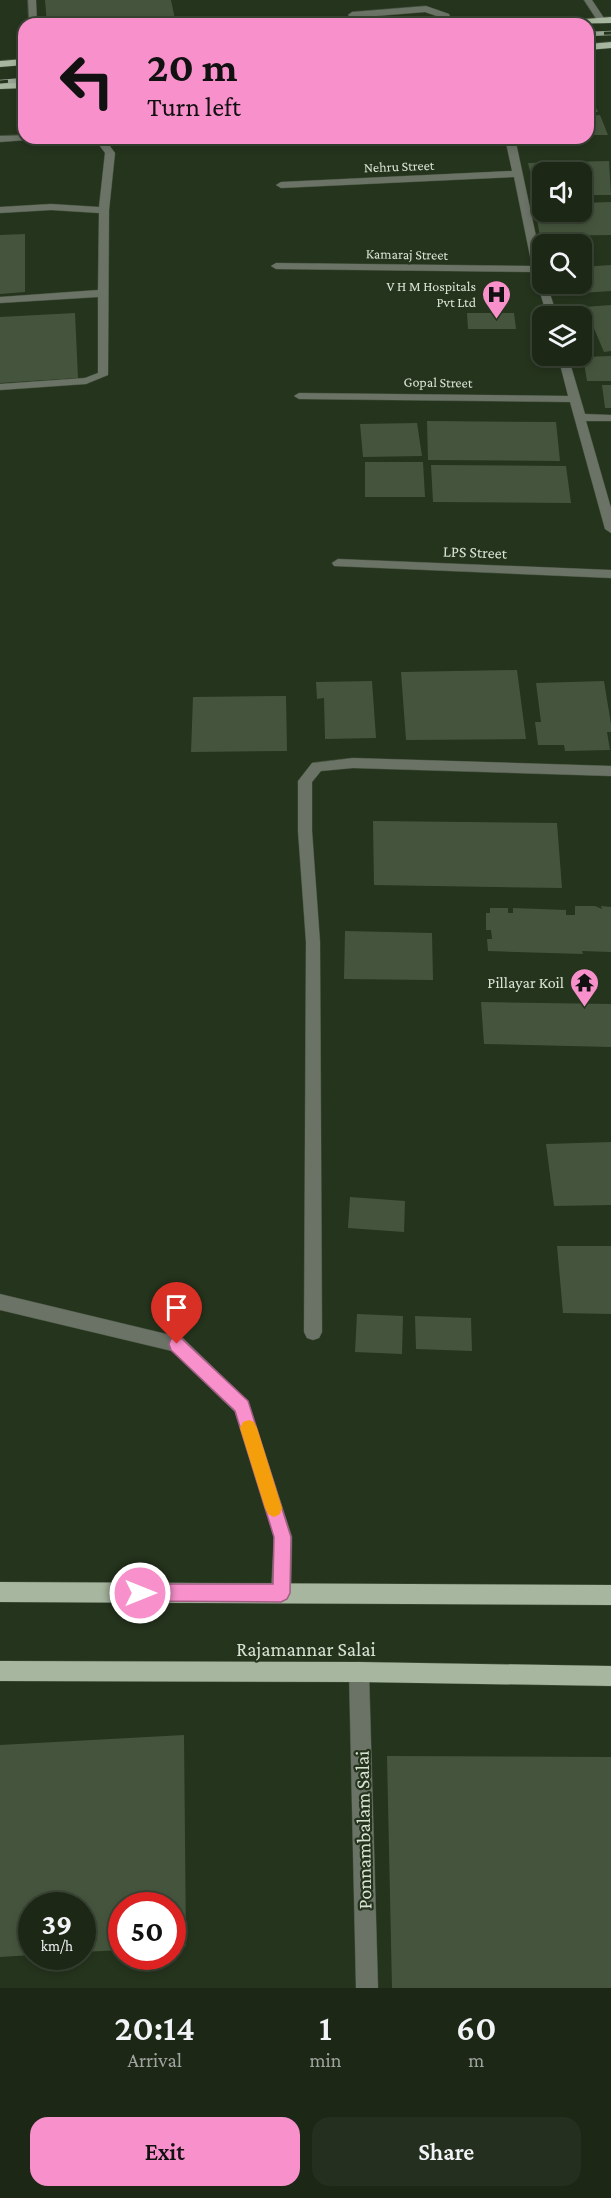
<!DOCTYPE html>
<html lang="en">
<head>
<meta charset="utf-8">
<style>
	body { margin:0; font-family:"Crimson Pro",serif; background:#252f1f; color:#f1f3f6; height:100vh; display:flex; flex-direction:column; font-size:22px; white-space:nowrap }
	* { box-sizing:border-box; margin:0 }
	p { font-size:20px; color:#a0a5a1 }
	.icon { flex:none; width:33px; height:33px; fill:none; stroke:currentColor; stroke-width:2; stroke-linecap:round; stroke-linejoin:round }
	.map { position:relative; height:1988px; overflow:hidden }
	.drawer { display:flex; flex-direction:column; background:#1c2716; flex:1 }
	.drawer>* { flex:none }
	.top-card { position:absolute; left:18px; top:18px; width:576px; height:126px; border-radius:18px; box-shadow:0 3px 9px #0003,0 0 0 2px #3a4435; background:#f890cb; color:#111; overflow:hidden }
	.tools { position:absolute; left:532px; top:162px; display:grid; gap:12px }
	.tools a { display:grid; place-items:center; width:60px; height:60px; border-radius:12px; background:#1c2716; box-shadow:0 3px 9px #0003,0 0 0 2px #3a4435; font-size:30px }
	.speed { position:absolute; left:18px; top:1892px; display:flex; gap:12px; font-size:30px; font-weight:700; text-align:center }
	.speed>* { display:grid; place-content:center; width:78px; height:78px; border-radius:50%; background:#1c2716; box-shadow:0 3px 9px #0003,0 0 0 2px #3a4435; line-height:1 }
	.speed small { font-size:15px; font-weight:400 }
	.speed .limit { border:9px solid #d22; background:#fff; color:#111 }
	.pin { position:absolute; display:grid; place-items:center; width:51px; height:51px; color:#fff; margin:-62px -26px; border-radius:50% 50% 50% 0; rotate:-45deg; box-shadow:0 0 6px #0007 }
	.pin .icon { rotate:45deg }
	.me { position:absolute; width:66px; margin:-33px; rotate:90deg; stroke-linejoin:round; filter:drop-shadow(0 0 4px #0008) }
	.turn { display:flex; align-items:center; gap:21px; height:126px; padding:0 30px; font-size:27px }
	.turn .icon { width:78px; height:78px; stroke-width:2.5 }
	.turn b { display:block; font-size:42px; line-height:51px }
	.eta { display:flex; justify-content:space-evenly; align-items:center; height:102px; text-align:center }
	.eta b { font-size:36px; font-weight:600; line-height:42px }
	.cta { display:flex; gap:12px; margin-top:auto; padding:12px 30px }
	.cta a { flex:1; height:69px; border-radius:18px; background:#f890cb; color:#111; font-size:24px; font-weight:600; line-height:69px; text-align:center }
	.cta a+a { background:#252f1f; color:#f1f3f6 }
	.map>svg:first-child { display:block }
	.building { fill:#45553d }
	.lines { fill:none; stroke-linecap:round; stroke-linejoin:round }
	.minor-casing { stroke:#42503a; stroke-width:1 }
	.major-casing { stroke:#42503a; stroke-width:1 }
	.minor { fill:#6b7367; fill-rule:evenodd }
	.major { fill:#a6b69f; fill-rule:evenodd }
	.rail-casing { stroke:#98a492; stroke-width:4.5 }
	.rail { stroke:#25341d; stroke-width:3; stroke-dasharray:8; stroke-linecap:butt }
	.route { fill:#f890cb; stroke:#a15e84; stroke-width:1.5 }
	.slow { fill:#f59e0b }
	.labels { text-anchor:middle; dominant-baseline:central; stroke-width:4.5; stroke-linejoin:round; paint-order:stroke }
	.far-street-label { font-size:14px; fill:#d9e3d4; stroke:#25341d }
	.far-poi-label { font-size:14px; fill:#d9e3d4; stroke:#25341d; text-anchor:end }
	.street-label { font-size:16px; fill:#d9e3d4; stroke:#25341d }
	.poi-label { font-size:16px; fill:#d9e3d4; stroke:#25341d; text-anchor:end }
	.near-street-label { font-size:20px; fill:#d9e3d4; stroke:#25341d }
</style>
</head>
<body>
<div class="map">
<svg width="611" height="1988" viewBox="0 0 611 1988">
	<rect width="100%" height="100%" fill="#25341d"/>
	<path class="building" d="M45,0H171L176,24H47Z
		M588,90L598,112H588Z
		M600,115L608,135H588V116Z
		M537,138H565L567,143L539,144Z
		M609,161L611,195H582V172H543V196H536L528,163Z
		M611,202V235L540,236L534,203H543V212H582V203Z
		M25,234V292L0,294V235Z
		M611,265V291L567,294L563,284H582V267Z
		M611,305V351L604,352L585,307Z
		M75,313L78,378L0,383V317Z
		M467,313H514L516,329H468Z
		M611,356V381H587L583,357Z
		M602,385H611V408H605Z
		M427,421L556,422L560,461L428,460Z
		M417,423L422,456L363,457L360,424Z
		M365,462H423L425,497H365Z
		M431,465L566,466L571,503L433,502Z
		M517,670L526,739L406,740L401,672Z
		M372,681L376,738L325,739L324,698L317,699L316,682Z
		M604,681L611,724V732H607L610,750L565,751L564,745H538L535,722H541L536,683Z
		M286,696L287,751L191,752L193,697Z
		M373,821L557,823L562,888L374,885Z
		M575,906H595L602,909L601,906L611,907V952L582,951L583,954L488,951L487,939H492L491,930H486V913H490V908H508V913H513V908L566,910V915H575Z
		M345,931L432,933L433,980L344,979Z
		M481,1002L611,1004V1047L484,1044Z
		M611,1142V1205L554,1206L546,1144Z
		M350,1197L405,1201L404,1232L348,1228Z
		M557,1246H611V1314L563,1313Z
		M357,1314L403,1316L402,1354L355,1352Z
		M415,1316L471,1318L472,1351L416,1349Z
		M184,1735L186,1946L172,1947V1905H122V1950L82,1952V1905H32V1955L0,1957V1745Z
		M387,1756L611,1757V1988H392Z"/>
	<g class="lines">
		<defs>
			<path id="minor" d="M28,0H36L37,24H29Z
				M584,0H592L606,21L605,23H599Z
				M426,6L449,14L453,24H445L442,18L425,12L352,18L348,15L352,12Z
				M24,135V138H29L27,140L0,142V136Z
				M94,138H104L115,153L109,210L108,375L86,384L0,390V384L85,378L98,373V297L0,303V297L98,290L99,213L51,210L0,213V207L51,204L99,207L105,153Z
				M505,138H515L543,269V284H547L557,316H547L534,272L276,269L271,266L276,263L532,266L514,177L281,188L276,185L281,182L512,171Z
				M558,356H568L585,414L611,415V421H586L611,508V533L605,529L570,402L299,399L294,396L299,393L568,396Z
				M338,559L611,570V578L334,566L332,563Z
				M353,758L611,766V776L353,768L321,771L312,782V831L320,942L322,1332L319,1338L313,1340L307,1338L304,1332L306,942L298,831V781L312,763Z
				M0,1294L183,1338L248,1401L292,1537L291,1593L288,1600L281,1603L274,1600L271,1593L274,1537L235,1412L172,1351L0,1310Z
				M359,1662L366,1665L369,1672L378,1988H356L349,1672L352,1665Z"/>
			<path id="major" d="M611,17V23L555,24L559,21Z
				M611,42V48L588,50V44Z
				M24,59V65L0,67V61Z
				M24,82V88L0,89V83Z
				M0,1582L611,1585V1605L0,1602Z
				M0,1661L359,1662L611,1666V1686L359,1682L0,1681Z"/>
		</defs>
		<use href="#minor" class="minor-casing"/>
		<use href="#major" class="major-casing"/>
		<use href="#minor" class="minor"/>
		<use href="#major" class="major"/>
		<defs>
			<path id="rail" d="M588,34L611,33
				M0,82L24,80"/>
		</defs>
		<use href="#rail" class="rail-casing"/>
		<use href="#rail" class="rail"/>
	</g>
	<path class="route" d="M177,1337L182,1339L248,1401L250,1407L291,1537L290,1593L287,1599L281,1602L140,1601L134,1599L132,1593L134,1587L140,1584H273L274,1537L235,1411L171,1350L169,1344L171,1339Z"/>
	<path class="slow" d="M249,1420L254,1422L257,1428L282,1508L280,1514L274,1517L268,1514L265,1508L240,1428L243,1422Z"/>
	<defs>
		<symbol id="hospital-pin" viewBox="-11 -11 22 30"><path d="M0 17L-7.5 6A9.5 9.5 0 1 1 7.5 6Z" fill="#f890cb" stroke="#25341d"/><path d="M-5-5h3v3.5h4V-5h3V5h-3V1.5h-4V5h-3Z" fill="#111"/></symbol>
		<symbol id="temple-pin" viewBox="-11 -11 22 30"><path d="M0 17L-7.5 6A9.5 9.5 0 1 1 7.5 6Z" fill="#f890cb" stroke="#25341d"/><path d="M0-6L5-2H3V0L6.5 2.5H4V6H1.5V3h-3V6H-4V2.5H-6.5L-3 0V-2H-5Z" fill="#111"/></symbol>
	</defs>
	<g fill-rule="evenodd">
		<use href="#hospital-pin" x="480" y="278" width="33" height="45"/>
		<use href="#temple-pin" x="568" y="966" width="33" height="45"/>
	</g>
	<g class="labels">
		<g class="far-street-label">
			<text transform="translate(399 166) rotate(-2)">Nehru Street</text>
			<text transform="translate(407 254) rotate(1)">Kamaraj Street</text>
			<text transform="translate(438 382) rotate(1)">Gopal Street</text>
		</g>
		<g class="far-poi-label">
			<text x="476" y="286">V H M Hospitals<tspan x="476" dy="16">Pvt Ltd</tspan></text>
		</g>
		<g class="street-label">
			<text transform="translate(475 552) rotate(2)">LPS Street</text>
		</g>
		<g class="poi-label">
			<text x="564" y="982">Pillayar Koil</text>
		</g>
		<g class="near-street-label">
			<text x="306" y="1649">Rajamannar Salai</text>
			<text transform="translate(363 1830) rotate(-91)">Ponnambalam Salai</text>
		</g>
	</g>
</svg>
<div class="tools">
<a><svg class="icon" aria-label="sound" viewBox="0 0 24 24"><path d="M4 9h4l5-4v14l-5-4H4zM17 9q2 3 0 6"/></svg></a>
<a><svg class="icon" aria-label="search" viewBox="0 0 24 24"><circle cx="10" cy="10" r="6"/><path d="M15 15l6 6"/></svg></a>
<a><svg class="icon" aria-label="layers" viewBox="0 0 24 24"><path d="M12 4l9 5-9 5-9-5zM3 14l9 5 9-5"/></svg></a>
</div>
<div class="speed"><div>39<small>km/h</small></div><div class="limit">50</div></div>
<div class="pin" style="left:177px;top:1344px;background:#d93025"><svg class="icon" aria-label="arrive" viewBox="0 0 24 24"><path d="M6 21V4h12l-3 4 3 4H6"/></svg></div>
<svg class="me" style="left:140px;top:1593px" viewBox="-20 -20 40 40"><circle r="17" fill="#f890cb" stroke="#fff" stroke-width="3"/><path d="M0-11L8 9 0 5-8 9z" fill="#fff"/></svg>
<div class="top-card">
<div class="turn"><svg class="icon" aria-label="left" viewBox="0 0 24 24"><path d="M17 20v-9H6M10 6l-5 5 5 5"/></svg><div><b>20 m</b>Turn left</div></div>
</div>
</div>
<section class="drawer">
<div class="eta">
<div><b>20:14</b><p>Arrival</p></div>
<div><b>1</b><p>min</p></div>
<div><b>60</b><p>m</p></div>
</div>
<div class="cta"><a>Exit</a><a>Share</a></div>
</section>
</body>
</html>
